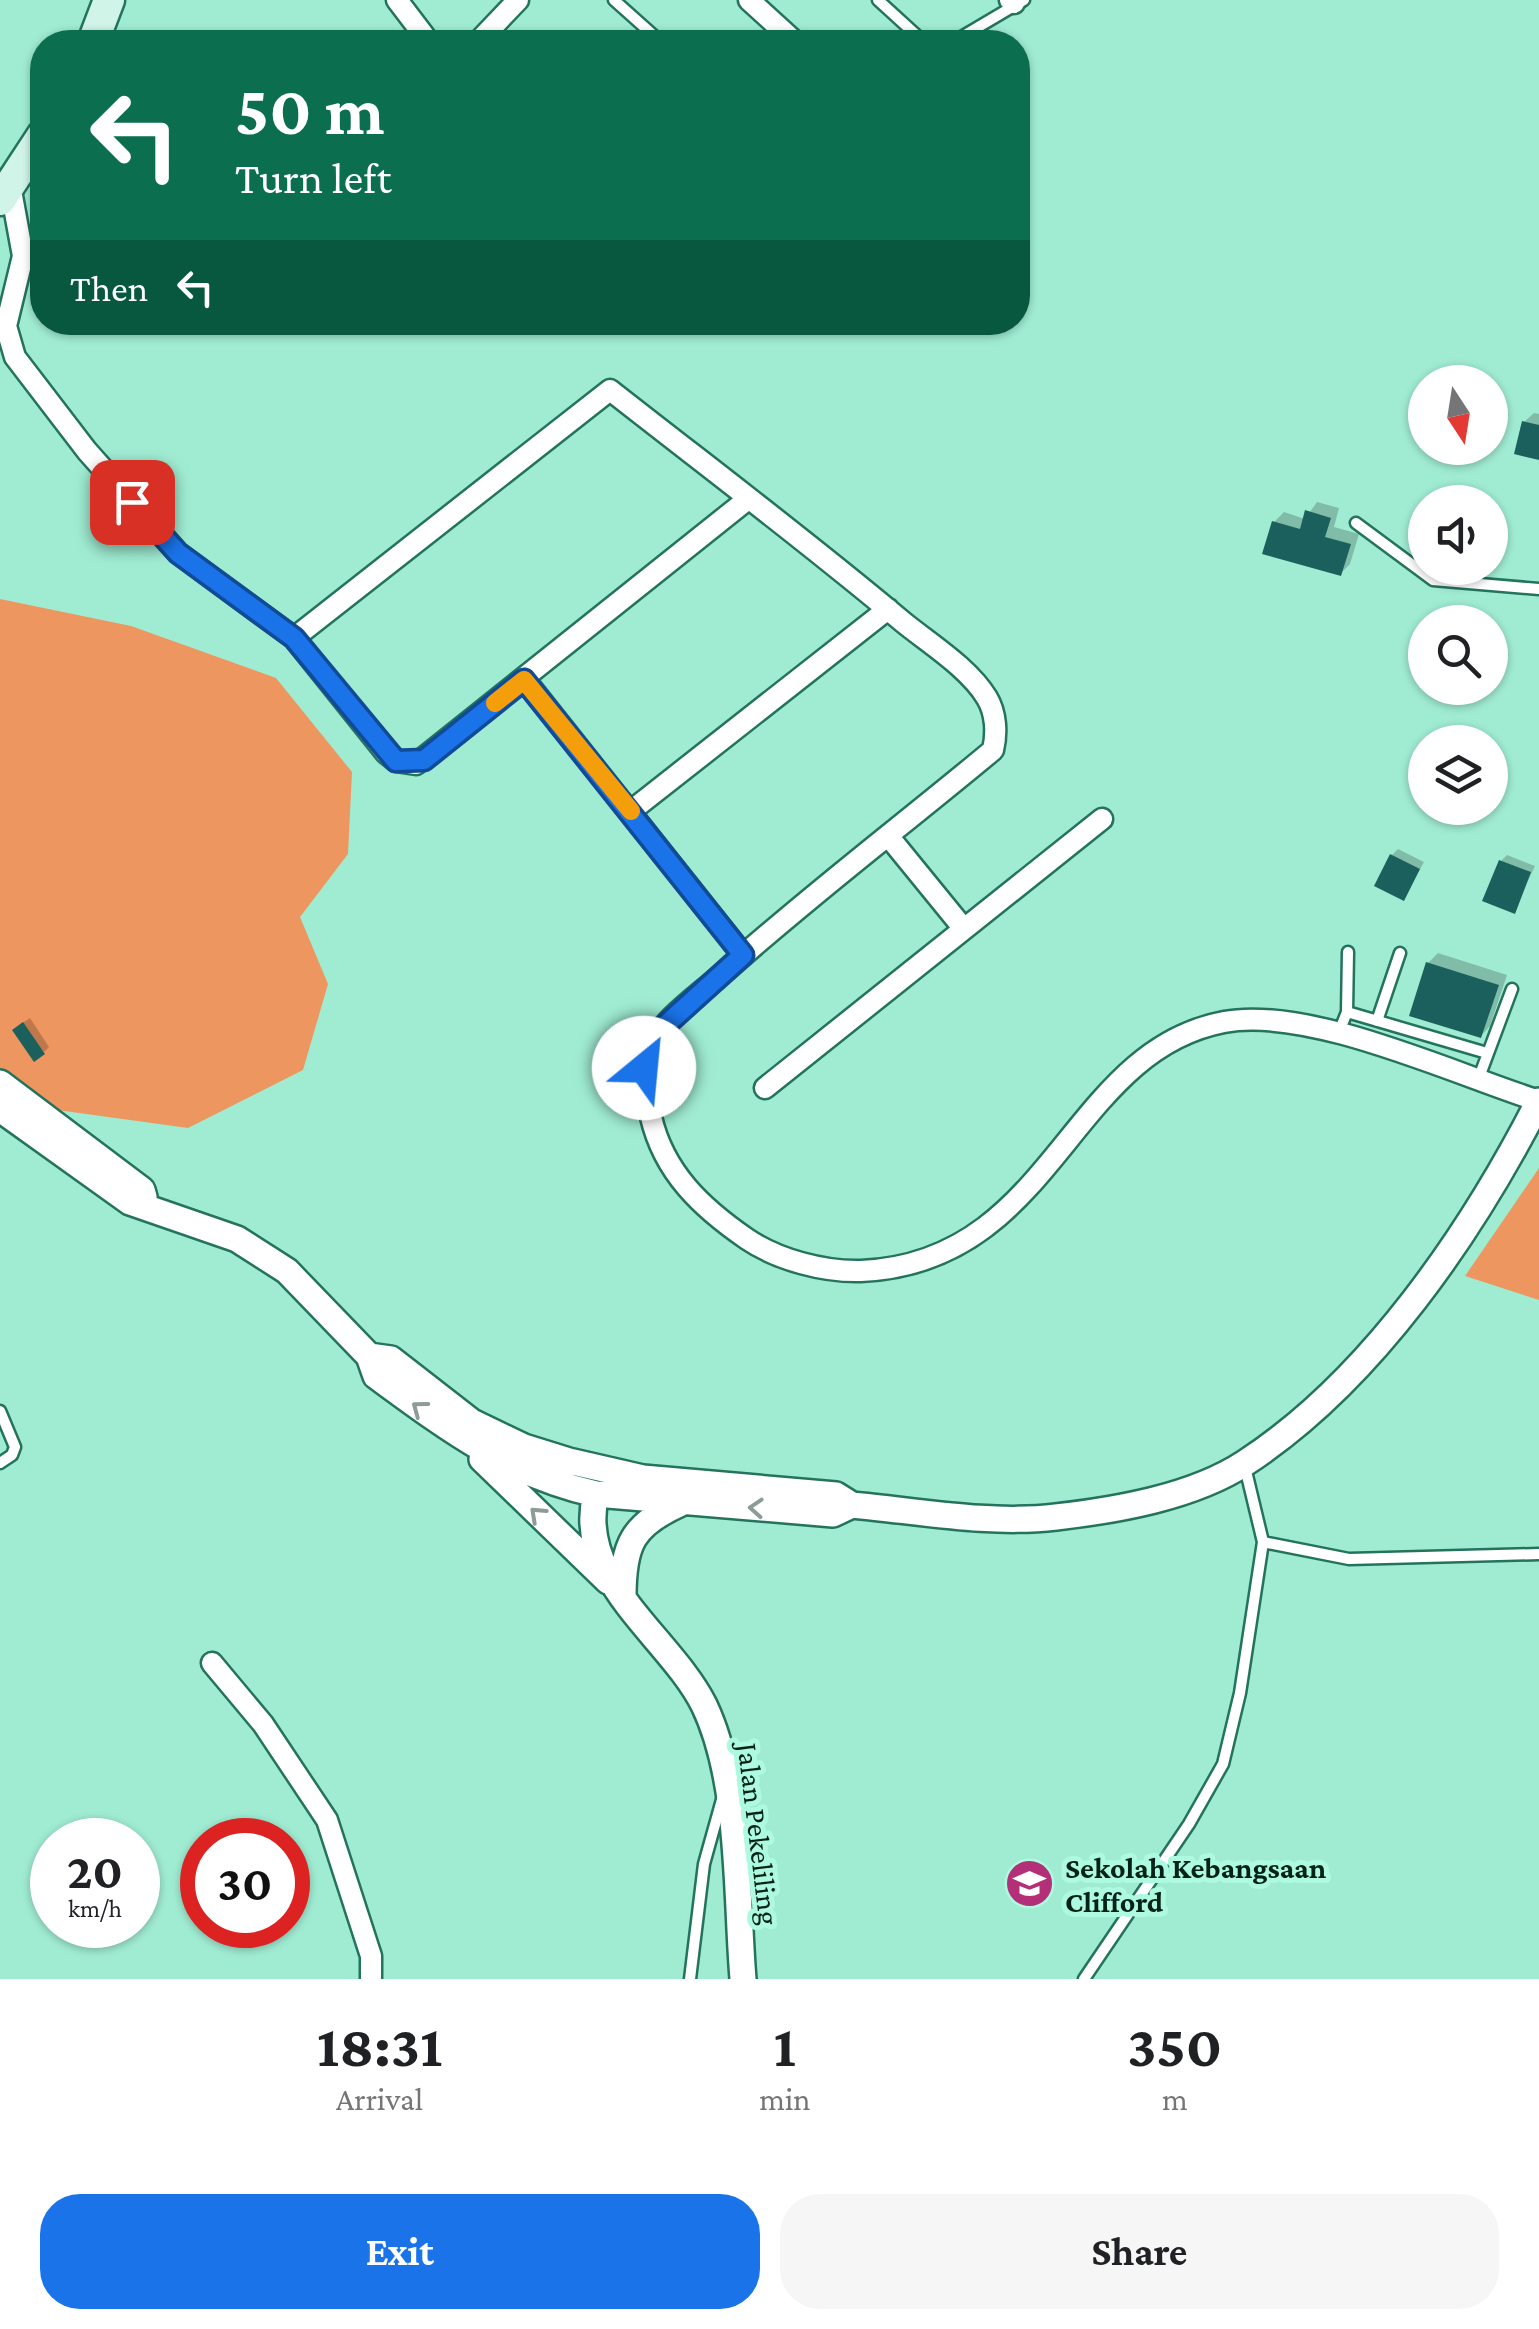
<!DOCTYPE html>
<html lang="en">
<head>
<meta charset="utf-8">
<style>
	body { margin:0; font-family:"Crimson Pro",serif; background:#f6f6f6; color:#202124; height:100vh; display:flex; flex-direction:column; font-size:38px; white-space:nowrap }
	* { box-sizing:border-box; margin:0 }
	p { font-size:32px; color:#757577 }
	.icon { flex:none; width:55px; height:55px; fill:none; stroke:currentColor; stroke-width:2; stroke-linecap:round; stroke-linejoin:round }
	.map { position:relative; height:1979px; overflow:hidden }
	.sheet { display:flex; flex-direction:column; background:#fff; flex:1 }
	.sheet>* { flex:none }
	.guide { position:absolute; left:30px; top:30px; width:1000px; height:305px; border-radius:40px; box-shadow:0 2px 8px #0004; background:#0b6e4f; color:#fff; overflow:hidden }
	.needle { width:65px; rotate:168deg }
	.controls { position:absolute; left:1408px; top:365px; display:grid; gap:20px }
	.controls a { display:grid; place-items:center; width:100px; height:100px; border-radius:50%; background:#fff; box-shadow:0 2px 8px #0004; font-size:50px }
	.speed { position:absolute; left:30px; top:1818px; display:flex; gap:20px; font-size:50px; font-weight:700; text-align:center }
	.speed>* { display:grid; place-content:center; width:130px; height:130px; border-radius:50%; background:#fff; box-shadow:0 2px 8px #0004; line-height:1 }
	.speed small { font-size:25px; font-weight:400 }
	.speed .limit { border:15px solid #d22; background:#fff; color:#111 }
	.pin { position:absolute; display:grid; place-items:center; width:85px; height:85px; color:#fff; margin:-42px; border-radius:20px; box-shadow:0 5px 15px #0006 }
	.me { position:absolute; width:110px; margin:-55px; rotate:28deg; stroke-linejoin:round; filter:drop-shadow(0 0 8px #0008) }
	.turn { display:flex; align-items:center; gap:35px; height:210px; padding:0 40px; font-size:45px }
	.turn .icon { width:130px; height:130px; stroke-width:2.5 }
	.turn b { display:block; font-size:70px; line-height:85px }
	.then { display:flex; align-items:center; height:95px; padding:0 40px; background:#0003; gap:20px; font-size:38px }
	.eta { display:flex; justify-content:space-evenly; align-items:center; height:170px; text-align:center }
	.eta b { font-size:60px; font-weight:700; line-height:70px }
	.button { display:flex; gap:20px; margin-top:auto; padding:20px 40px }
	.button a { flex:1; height:115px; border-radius:40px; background:#1a73e8; color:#fff; font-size:40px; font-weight:700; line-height:115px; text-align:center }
	.button a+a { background:#f6f6f6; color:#202124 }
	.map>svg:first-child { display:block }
	.green { fill:#ee965f }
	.shadow { fill:#0003 }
	.building { fill:#1b605d }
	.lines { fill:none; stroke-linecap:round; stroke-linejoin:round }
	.service-casing { stroke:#24735d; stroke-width:15 }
	.minor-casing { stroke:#24735d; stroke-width:25 }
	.tertiary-casing { stroke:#24735d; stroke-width:30 }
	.secondary-casing { stroke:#24735d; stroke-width:35 }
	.service { stroke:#fff; stroke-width:10 }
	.minor { stroke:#fff; stroke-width:20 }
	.tertiary { stroke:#fff; stroke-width:25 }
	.secondary { stroke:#d1f4e9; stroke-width:30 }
	.oneway { stroke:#8d9c98 }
	.route-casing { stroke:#114b97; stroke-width:25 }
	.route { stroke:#1a73e8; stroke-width:18 }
	.slow { stroke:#f59e0b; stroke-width:18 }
	.labels { text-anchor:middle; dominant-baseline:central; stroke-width:10; stroke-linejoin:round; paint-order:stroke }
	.street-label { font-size:30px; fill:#022219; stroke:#adfae0 }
	.poi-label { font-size:30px; font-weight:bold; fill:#022219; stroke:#adfae0; text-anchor:start }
</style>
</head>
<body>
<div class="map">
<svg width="1539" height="1979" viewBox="0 0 1539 1979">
	<rect width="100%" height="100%" fill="#a0ecd3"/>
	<path class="green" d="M0,599L131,626L276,678L352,772L348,854L300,917L328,984L303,1070L188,1128L50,1109L0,1070Z
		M1539,1168V1300L1465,1276Z"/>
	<path class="shadow" d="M1534,413L1539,414V457L1524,422Z
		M1317,502L1339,508L1334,527L1359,534L1350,564L1340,574L1274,522L1284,512L1305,519Z
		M1398,849L1424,862L1404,898L1392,855Z
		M1507,855L1535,866L1514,911L1501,861Z
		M1438,953L1507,975L1490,1026L1481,1036L1428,963Z
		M30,1018L49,1047L44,1052L21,1024Z"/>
	<path class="building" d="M1522,421L1539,425V460L1514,454Z
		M1305,510L1331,518L1325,537L1351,544L1341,576L1262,554L1272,521L1300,529Z
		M1390,854L1420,869L1404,901L1374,886Z
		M1499,860L1531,872L1515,914L1482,901Z
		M1426,962L1499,985L1481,1038L1409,1016Z
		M23,1022L45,1054L34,1062L12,1030Z"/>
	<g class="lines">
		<defs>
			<path id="service" d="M614,0L661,42
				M878,0L924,42
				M953,42L1024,0
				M1356,523L1433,580L1539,589
				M1347,1012L1348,952
				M1377,1021L1400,953
				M1339,1032L1347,1012L1487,1053
				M1478,1080L1512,989
				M0,1411L15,1447L12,1455L0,1463
				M1263,1542L1349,1559L1539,1554
				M690,1979L704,1864L723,1796
				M1084,1979L1189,1824L1223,1764L1240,1693L1263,1542L1245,1467"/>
			<path id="minor" d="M397,0L429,42
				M749,0L795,42
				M1010,0L1014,3
				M478,42L518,0
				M10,185L23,256L6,326L15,357L87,451L178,553L294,638
				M748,499L416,764L396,761L386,753L294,638L610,390C708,467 808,542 903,622C930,644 969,668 987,698C996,713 997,733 993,750C903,825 809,896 722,974C698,996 665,1017 650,1047C639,1069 646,1094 651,1117C664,1173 702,1208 747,1239C778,1260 824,1272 861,1271C1054,1263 1067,1052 1224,1022C1310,1006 1454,1074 1539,1101
				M524,679L743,955
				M631,811L888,609
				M889,837L964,929
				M765,1088L1102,819
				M212,1663L263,1724L327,1820L371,1956V1979"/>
			<path id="tertiary" d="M0,1083L142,1190L144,1197
				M0,1109L130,1202L237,1239L287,1271L369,1356L376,1376C447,1428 509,1475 596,1494L833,1514L852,1505
				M369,1356L391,1359L472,1422L524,1447L569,1461L643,1478L836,1495L852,1505C918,1511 990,1525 1056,1517C1117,1510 1193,1497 1245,1463C1371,1381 1472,1232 1539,1101
				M482,1459L608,1581
				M596,1494C574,1580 670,1637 704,1705C741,1782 736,1895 743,1979
				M623,1597C623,1544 632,1525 681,1503"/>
			<path id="secondary" d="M93,42L109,0
				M0,200L42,136"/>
		</defs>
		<use href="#service" class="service-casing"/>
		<use href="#minor" class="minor-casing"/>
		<use href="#tertiary" class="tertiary-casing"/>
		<use href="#secondary" class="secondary-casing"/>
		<use href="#service" class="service"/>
		<use href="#minor" class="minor"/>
		<use href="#tertiary" class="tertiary"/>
		<use href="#secondary" class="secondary"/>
	</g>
	<defs><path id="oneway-chevron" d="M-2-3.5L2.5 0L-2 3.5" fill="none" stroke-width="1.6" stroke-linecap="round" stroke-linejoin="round" transform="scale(2.5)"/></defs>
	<g class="oneway">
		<use href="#oneway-chevron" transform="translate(419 1408) rotate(-143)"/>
		<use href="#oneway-chevron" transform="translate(756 1508) rotate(-176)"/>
		<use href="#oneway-chevron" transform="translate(537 1514) rotate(-137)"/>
	</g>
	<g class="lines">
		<defs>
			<path id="route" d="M132,502L178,553L294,638L396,761L424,760L524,680L743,955L659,1031L644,1068"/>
		</defs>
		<use href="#route" class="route-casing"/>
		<use href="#route" class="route"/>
		<path class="slow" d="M495,703L524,680L631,811"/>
	</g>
	<defs>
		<symbol id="school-disc" viewBox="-11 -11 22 22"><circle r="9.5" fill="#b33078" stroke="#adfae0"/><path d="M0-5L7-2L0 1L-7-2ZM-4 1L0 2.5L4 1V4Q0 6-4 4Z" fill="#fff"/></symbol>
	</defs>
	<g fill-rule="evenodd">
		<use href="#school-disc" x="1002" y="1856" width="55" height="55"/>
	</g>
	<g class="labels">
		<g class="street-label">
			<text transform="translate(759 1834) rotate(83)">Jalan Pekeliling</text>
		</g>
		<g class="poi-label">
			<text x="1065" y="1867">Sekolah Kebangsaan<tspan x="1065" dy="34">Clifford</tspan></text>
		</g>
	</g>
</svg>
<div class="controls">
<a><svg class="needle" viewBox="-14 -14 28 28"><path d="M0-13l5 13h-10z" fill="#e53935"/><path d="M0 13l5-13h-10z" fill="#757577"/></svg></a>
<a><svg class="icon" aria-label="sound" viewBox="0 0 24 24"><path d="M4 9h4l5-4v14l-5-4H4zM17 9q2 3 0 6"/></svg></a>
<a><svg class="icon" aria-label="search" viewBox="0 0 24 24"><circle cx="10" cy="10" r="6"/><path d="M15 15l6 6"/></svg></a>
<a><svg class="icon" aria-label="layers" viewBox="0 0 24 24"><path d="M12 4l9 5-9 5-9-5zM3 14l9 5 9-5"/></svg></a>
</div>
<div class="speed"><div>20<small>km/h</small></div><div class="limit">30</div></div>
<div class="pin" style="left:132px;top:502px;background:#d93025"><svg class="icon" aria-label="arrive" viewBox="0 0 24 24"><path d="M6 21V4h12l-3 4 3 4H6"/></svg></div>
<svg class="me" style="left:644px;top:1068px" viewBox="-20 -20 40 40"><circle r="19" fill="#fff"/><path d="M0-13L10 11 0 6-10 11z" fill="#1a73e8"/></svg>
<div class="guide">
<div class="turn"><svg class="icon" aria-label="left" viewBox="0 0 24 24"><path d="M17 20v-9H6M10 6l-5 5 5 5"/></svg><div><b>50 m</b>Turn left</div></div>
<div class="then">Then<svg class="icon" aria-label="left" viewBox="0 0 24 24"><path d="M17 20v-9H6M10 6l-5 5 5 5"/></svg></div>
</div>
</div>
<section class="sheet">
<div class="eta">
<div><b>18:31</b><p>Arrival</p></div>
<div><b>1</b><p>min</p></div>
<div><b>350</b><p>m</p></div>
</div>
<div class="button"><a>Exit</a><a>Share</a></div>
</section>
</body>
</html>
